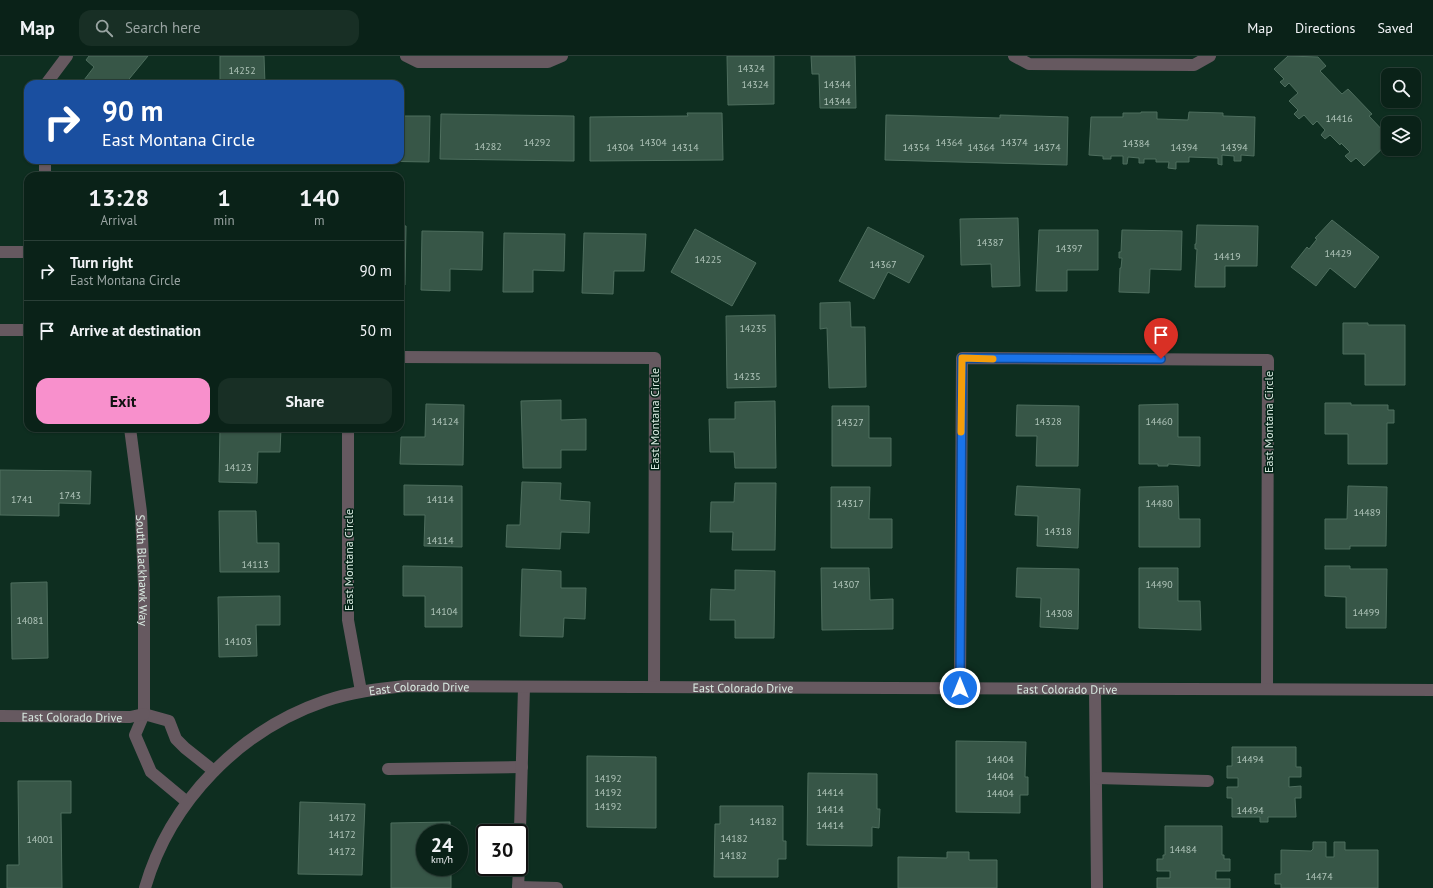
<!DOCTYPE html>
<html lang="en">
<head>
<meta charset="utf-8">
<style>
	body { margin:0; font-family:"PT Sans",sans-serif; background:#182f25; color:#f1f3f6; height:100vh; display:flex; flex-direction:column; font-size:15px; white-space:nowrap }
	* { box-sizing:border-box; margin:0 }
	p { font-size:13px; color:#99a4a2 }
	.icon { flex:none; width:22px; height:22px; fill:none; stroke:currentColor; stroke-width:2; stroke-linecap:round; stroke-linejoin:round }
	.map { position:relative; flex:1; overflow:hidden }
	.details { position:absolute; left:24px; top:116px; width:380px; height:260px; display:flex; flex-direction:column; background:#0a2218; border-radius:12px; box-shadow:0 1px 3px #0004,0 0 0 1px #2a3f37 }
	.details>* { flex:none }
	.banner { position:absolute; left:24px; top:24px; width:380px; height:84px; border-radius:12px; box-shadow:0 1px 3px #0004,0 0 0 1px #2a3f37; background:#1a4fa0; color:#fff; overflow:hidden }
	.buttons { position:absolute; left:1381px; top:12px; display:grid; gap:8px }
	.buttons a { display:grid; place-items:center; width:40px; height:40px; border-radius:8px; background:#0a2218; box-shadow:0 1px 3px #0004,0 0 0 1px #2a3f37; font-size:20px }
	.speed { position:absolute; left:416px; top:768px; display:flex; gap:8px; font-size:20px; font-weight:700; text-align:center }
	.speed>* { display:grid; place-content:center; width:52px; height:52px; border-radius:50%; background:#0a2218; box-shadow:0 1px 3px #0004,0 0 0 1px #2a3f37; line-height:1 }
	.speed small { font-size:10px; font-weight:400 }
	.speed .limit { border:2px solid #111; border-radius:6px; background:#fff; color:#111 }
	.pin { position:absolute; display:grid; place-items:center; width:34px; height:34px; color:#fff; margin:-41px -17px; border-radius:50% 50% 50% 0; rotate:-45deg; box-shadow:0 0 4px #0007 }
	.pin .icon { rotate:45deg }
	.me { position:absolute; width:44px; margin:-22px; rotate:0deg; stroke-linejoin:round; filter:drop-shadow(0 0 3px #0008) }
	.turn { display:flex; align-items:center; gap:14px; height:84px; padding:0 12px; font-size:18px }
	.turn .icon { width:52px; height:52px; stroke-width:2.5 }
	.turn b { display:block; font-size:28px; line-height:34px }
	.eta { display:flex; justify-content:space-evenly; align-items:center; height:68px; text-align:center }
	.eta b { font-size:24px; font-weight:700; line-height:28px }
	.action { display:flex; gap:8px; margin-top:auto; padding:8px 12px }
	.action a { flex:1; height:46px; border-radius:12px; background:#f890cc; color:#111; font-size:16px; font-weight:700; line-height:46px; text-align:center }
	.action a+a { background:#182f25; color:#f1f3f6 }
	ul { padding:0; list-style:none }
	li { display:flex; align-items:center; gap:12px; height:60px; padding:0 12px; border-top:1px solid #2a3f37 }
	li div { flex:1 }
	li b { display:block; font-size:15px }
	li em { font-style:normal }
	header { display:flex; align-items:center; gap:24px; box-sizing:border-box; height:56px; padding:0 20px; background:#0a2218; border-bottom:1px solid #2a3f37 }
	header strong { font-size:19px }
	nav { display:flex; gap:22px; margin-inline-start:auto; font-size:14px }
	.search { width:280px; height:36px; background:#182f25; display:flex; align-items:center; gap:10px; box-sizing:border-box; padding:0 14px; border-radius:12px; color:#99a4a2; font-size:15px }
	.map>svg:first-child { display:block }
	.building { fill:#375647; stroke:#4e6e5e }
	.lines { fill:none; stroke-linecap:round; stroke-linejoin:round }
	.minor { stroke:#665960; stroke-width:12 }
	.route-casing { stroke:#114b97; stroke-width:10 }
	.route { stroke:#1a73e8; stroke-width:7 }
	.slow { stroke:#f59e0b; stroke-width:7 }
	.labels { text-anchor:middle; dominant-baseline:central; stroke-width:3; stroke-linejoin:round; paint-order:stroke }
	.number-label { font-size:10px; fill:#b0c5ba }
	.street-label { font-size:12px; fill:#d9eae1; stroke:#042417 }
</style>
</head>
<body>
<header>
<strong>Map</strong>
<div class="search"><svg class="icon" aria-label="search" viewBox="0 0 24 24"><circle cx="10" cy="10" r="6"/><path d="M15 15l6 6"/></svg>Search here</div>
<nav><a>Map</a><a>Directions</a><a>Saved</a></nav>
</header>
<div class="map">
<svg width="1433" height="832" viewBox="0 0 1433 832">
	<rect width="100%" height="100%" fill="#0e2e20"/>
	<path class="building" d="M89,0H148L125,28H81L94,11L86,4Z
		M220,0H264L265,28H220Z
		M727,0H774V48L728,49Z
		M811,0H855L856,52H820L819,18H812Z
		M1288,0L1318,1L1326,10L1320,15L1342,38L1348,33L1372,58L1369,60L1388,80V87L1364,110L1356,102L1351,106L1345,100L1350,96L1341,87L1340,89L1330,79L1325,83L1321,79L1325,74L1317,65L1313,69L1304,59L1299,63L1294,58L1298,54L1289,45L1298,37L1289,27L1285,31L1280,26L1284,23L1274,13Z
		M1141,56H1157V63L1188,64L1189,56L1223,57V60L1255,61L1254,100L1241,99V105H1234V100L1222,99V109L1218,108V102L1189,101V106H1176V113L1168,112L1169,106H1156V103H1144V107H1139V102L1128,101L1127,108H1123V100H1111V103H1103V100L1089,99L1091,61H1123V57H1141Z
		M687,57H722L723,104L590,105V61L688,60Z
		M441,58L574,60V105L440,103Z
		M886,59L1000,62V59L1068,61L1067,109L885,104Z
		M400,60H430L429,106L312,104H400Z
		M1018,162L1020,230L992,231L991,208L961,209L960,163Z
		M1332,164L1379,201L1355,232L1330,212L1316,230L1291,211L1307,191L1309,193L1317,183L1315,182Z
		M400,169L406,170L405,229H400Z
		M1197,169L1258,170L1257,210H1225V231H1195L1197,193H1195V188H1196Z
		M868,171L924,200L909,227L888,216L874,243L839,225Z
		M695,173L756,207L732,250L671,216Z
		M1039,174H1098V214H1067V235H1036Z
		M1122,174L1182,175L1181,214L1150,213L1149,237L1119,236L1120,212H1121L1122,202H1119V196H1121Z
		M422,175L483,176L482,214L450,213V235L421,234Z
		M504,177L565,178L564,215L533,214V236H503Z
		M584,177L646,178L644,215H614L613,238L582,237Z
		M850,246L851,271H865L866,331L829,332L827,272L820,273V247Z
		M775,259L776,331L727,332L726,260Z
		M1343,267H1368V269H1405V329H1365V298H1343Z
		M561,344V364L586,363V394H561V412H523L521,345Z
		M775,345L776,412H735L734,396H710L709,363H735V346Z
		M1325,347H1351V349H1388V354H1394V367H1387V408H1348V378H1325Z
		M426,348L464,349L463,409L400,408L401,381H425Z
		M1178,348V381H1200V410L1168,408V410H1158V408H1139V349Z
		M1017,349L1079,350L1078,410H1036L1037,380H1016Z
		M832,350H869V382H891V410H832Z
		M220,372H281L280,396H258L257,427L219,426Z
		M0,414L91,415L90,448L59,447V460L0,459Z
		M522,426L561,427L560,444L590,446L589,477L561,476L560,493L506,491L507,469H520Z
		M735,427H776L775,494H732L733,476H710L711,446H734Z
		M404,429L462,430V491L424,490L425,459H404Z
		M1017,430L1080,433L1078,492L1037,490L1038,460L1015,459Z
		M1178,430L1179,463H1200V491H1139V431Z
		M1348,430L1387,431L1386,490H1350V493H1325V463H1347Z
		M831,431H870L869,463H892V492H831Z
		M219,455H256L257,487H279V516H220Z
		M403,510L462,511V571H425V540H403Z
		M1325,510H1350V513H1387L1386,572H1346V541L1325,540Z
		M821,512H869L870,544L893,543V573L822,574Z
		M1017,512L1079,513L1078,573L1040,571L1041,542L1016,541Z
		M1139,512H1178V545H1200L1201,574L1139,572Z
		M522,513L561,515V532H586L585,563L564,562L563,581L520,580Z
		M735,514L775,515L774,582H735V564H710L711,533L735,534Z
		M47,526L48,602L12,603L11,527Z
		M280,540V569H256L257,600L219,601L218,541Z
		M956,685L1026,686L1025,721H1028V739H1020V757L956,756Z
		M1232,691H1296V711H1301V721H1289V731L1301,730V742H1295L1296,761H1268V766H1260V761H1232V742H1227V731H1238V722H1227V710H1232Z
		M587,700L656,701V772L587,771Z
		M808,717L877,718V753H880L879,772L872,771V790L807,789Z
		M18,725H71V757H61L62,832H7V809H19Z
		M300,746L365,748L362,819L298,818Z
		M720,750H783V785H786V803H778V821H714L715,768H720Z
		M450,766V777H425V811H458V815H451V832H391V767Z
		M1165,770H1222V799H1224V803H1230V815H1216V823H1230V832H1157V822H1170V815H1157V803H1163V799H1165Z
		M1313,786H1326V801H1334V786H1345V794H1378V832H1281V828H1275V818H1281V794L1311,795L1313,793Z
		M947,796H969V804H997V832H898V801L947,802Z"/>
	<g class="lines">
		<g class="minor">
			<path d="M406,0L418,6H548L562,0"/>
			<path d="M1014,0L1029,8L1194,9L1210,0"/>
			<path d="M46,28L67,0"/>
			<path d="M45,120V104"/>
			<path d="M0,196H28"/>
			<path d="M0,274H28"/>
			<path d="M400,301L655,302L654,631"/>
			<path id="s1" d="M130,372L141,456L144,529V658L135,679L151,716L187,746"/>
			<path d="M348,372V564L361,635"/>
			<path d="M960,632L962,302L1268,304L1267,633"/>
			<path d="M1095,633L1097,832"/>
			<path d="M144,658L169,665L176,683L185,692L214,715"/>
			<path id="s2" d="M0,660L130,661L144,658"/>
			<path d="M388,713L522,711"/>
			<path d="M1097,722L1208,725"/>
			<path d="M519,809L524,631"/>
			<path d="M518,831L557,832"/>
			<path id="s3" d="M145,832C170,745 240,674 325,645C351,636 378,633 405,630L1433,634"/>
			<path d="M518,832L519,811"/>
		</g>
	</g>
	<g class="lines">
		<defs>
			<path id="route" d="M960,632L962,302L1161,303"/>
		</defs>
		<use href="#route" class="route-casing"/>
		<use href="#route" class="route"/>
		<path class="slow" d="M961,376L962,302L993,303"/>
	</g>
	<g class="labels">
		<g class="number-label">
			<text x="751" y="12">14324</text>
			<text x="242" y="14">14252</text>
			<text x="755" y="28">14324</text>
			<text x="837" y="28">14344</text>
			<text x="837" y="45">14344</text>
			<text x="1339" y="62">14416</text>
			<text x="537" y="86">14292</text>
			<text x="653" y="86">14304</text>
			<text x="949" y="86">14364</text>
			<text x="1014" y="86">14374</text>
			<text x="1136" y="87">14384</text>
			<text x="488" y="90">14282</text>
			<text x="620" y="91">14304</text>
			<text x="685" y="91">14314</text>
			<text x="916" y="91">14354</text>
			<text x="981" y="91">14364</text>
			<text x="1047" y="91">14374</text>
			<text x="1184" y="91">14394</text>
			<text x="1234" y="91">14394</text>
			<text x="990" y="186">14387</text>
			<text x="1069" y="192">14397</text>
			<text x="1338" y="197">14429</text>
			<text x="1227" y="200">14419</text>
			<text x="708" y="203">14225</text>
			<text x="883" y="208">14367</text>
			<text x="753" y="272">14235</text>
			<text x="747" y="320">14235</text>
			<text x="445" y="365">14124</text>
			<text x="1048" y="365">14328</text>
			<text x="1159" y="365">14460</text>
			<text x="850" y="366">14327</text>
			<text x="238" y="411">14123</text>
			<text x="70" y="439">1743</text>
			<text x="22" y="443">1741</text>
			<text x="440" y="443">14114</text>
			<text x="850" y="447">14317</text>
			<text x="1159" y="447">14480</text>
			<text x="1367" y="456">14489</text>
			<text x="1058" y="475">14318</text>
			<text x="440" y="484">14114</text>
			<text x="255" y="508">14113</text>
			<text x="846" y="528">14307</text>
			<text x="1159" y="528">14490</text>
			<text x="444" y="555">14104</text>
			<text x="1366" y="556">14499</text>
			<text x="1059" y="557">14308</text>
			<text x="30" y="564">14081</text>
			<text x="238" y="585">14103</text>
			<text x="1000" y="703">14404</text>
			<text x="1250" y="703">14494</text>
			<text x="1000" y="720">14404</text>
			<text x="608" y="722">14192</text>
			<text x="608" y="736">14192</text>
			<text x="830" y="736">14414</text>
			<text x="1000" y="737">14404</text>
			<text x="608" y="750">14192</text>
			<text x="830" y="753">14414</text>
			<text x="1250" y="754">14494</text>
			<text x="342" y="761">14172</text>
			<text x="763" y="765">14182</text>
			<text x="830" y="769">14414</text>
			<text x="342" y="778">14172</text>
			<text x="734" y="782">14182</text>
			<text x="40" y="783">14001</text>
			<text x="1183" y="793">14484</text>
			<text x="342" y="795">14172</text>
			<text x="733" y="799">14182</text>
			<text x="1319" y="820">14474</text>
		</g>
		<g class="street-label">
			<text transform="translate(654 363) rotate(-90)">East Montana Circle</text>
			<text transform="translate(1268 366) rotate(-90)">East Montana Circle</text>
			<text transform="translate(348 504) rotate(-90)">East Montana Circle</text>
			<text stroke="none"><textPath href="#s1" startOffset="143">South Blackhawk Way</textPath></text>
			<text stroke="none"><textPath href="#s3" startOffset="689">East Colorado Drive</textPath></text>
			<text stroke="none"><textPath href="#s3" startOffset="365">East Colorado Drive</textPath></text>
			<text stroke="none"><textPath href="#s3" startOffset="1013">East Colorado Drive</textPath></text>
			<text stroke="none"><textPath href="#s2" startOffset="72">East Colorado Drive</textPath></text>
		</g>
	</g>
</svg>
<div class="buttons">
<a><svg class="icon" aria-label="search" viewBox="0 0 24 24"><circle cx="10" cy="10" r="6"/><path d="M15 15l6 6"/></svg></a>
<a><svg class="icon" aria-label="layers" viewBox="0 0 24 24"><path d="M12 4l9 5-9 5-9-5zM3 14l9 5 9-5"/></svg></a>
</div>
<div class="speed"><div>24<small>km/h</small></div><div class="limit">30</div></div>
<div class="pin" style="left:1161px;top:303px;background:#d93025"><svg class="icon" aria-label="arrive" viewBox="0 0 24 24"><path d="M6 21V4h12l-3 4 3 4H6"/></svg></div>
<svg class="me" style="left:960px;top:632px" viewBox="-20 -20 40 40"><circle r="17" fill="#1a73e8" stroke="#fff" stroke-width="3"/><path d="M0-11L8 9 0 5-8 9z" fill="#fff"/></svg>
<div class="banner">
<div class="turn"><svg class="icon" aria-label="right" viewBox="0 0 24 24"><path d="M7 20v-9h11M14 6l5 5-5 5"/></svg><div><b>90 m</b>East Montana Circle</div></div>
</div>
<section class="details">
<div class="eta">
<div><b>13:28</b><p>Arrival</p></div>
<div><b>1</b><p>min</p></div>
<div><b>140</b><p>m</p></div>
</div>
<ul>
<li><svg class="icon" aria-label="right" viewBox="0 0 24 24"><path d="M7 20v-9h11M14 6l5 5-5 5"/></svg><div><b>Turn right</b><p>East Montana Circle</p></div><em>90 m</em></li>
<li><svg class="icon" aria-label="arrive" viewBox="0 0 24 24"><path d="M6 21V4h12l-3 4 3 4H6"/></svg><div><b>Arrive at destination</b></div><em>50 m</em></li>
</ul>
<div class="action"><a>Exit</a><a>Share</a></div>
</section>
</div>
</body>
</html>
